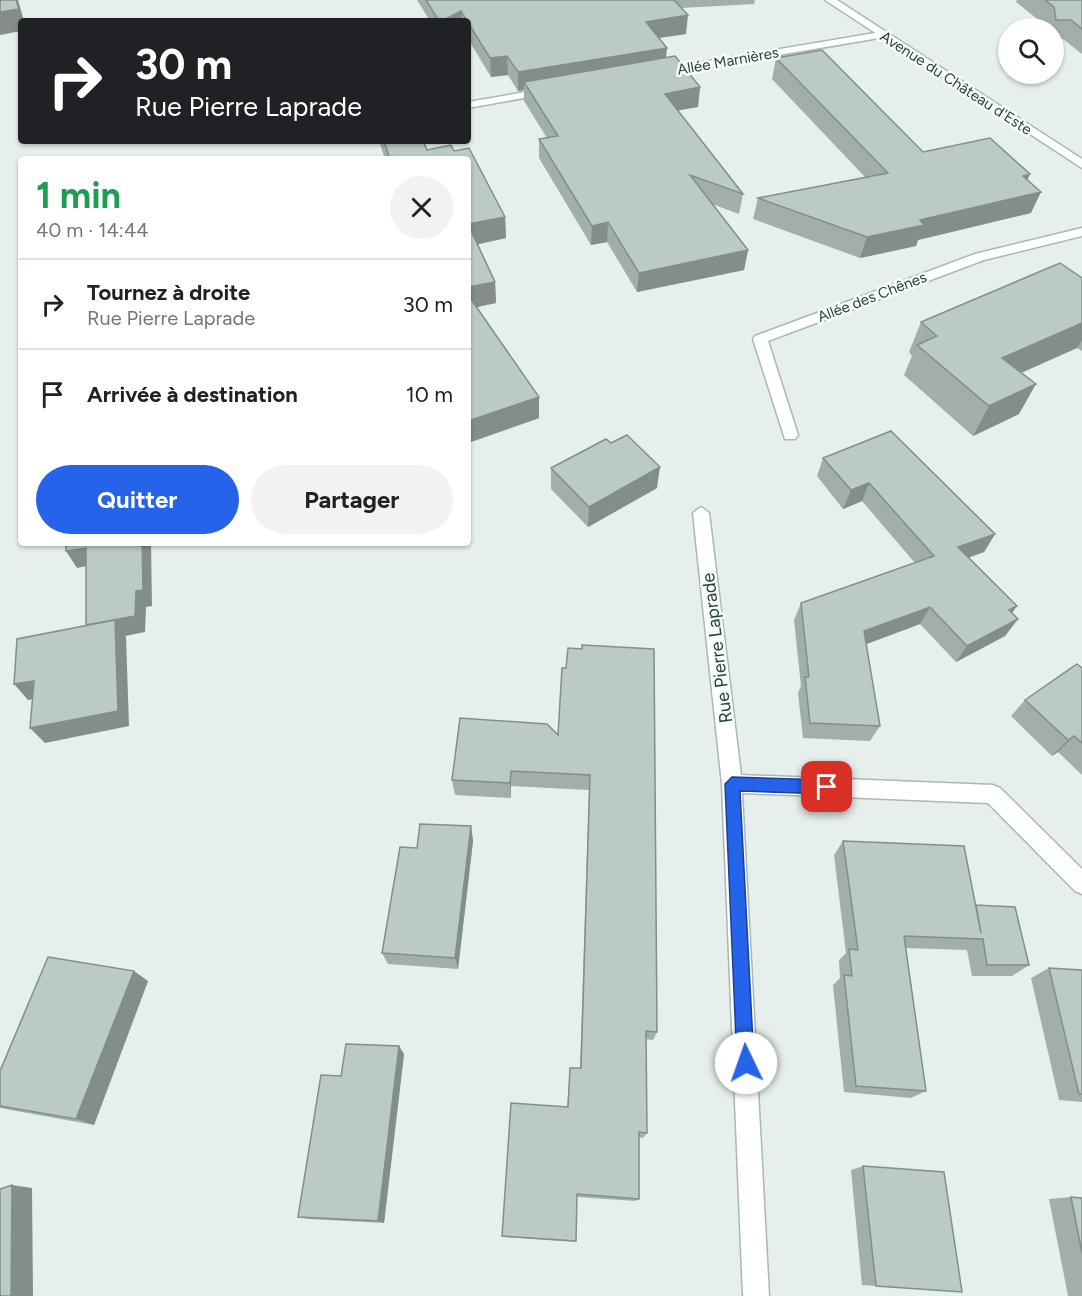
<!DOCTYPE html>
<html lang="fr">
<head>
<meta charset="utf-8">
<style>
	body { margin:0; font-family:Figtree,sans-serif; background:#f2f2f2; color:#202124; height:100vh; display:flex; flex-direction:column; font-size:22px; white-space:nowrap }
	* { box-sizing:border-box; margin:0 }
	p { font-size:20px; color:#757577 }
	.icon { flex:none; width:33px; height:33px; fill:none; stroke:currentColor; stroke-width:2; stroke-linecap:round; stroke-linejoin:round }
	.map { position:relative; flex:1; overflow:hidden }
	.panel { position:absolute; left:18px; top:156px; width:453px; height:390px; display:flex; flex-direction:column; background:#fff; border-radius:6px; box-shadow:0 2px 4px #0004 }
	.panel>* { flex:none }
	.banner { position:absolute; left:18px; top:18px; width:453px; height:126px; border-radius:6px; box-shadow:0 2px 4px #0004; background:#202124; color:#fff; overflow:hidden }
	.tools { position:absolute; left:998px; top:18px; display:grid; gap:12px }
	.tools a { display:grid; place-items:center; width:66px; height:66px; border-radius:50%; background:#fff; box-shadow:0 2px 4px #0004; font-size:30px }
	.pin { position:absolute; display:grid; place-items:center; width:51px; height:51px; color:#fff; margin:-26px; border-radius:12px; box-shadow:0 3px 9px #0006 }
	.me { position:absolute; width:66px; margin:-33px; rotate:357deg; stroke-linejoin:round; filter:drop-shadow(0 0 4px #0008) }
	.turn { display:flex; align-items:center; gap:21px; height:126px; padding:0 18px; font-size:27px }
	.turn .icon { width:78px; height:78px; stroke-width:2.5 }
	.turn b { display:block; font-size:42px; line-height:51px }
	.round { display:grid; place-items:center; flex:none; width:63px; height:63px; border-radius:32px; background:#f2f2f2 }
	.head { display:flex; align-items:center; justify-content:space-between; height:102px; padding:0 18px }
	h1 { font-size:36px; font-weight:700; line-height:45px; color:#1e9e55 }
	.primary-button { display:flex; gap:12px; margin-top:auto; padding:12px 18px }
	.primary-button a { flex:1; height:69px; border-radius:36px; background:#2563eb; color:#fff; font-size:24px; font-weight:700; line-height:69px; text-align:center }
	.primary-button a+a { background:#f2f2f2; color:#202124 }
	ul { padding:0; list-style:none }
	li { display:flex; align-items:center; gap:18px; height:90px; padding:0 18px; border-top:2px solid #e0e0e0 }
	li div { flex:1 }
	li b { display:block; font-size:22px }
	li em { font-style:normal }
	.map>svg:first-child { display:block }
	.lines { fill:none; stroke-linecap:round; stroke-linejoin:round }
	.street-casing { stroke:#a8b8b2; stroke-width:3 }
	.secondary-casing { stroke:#a4bbb3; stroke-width:3 }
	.street { fill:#fff; fill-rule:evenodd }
	.secondary { fill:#fff; fill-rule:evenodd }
	.wall { fill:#a1aea9 }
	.shaded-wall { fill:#838d89 }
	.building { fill:#bbcac4; stroke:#838d89; stroke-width:1.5 }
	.route { fill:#2563eb; stroke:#184099; stroke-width:1.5 }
	.labels { text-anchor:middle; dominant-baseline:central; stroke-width:5; stroke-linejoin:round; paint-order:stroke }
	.far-street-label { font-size:15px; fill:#24423a; stroke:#f7fbf9 }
	.street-label { font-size:18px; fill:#24423a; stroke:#f7fbf9 }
</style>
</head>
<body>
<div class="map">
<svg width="1082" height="1296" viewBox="0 0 1082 1296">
	<rect width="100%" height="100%" fill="#e6efeb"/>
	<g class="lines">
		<defs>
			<path id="street" d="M881,32L885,33V37L661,75L656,72L661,69Z
				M548,88L554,91L552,93L468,108V102Z
				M1082,228V236L984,260L768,341L798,435L795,439H785L753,339L755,336L975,254Z
				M701,507L709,513L741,775L993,785L1000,788L1082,869V894L1075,891L988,803L742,793L769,1296H743L722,784L693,513Z"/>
			<path id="secondary" d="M825,0H837L1082,159V168Z"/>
		</defs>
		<use href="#street" class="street-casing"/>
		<use href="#secondary" class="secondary-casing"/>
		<use href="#street" class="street"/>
		<use href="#secondary" class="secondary"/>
	</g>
	<path class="wall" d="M417,0H755L754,4L681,8L686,34L659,38L666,58L700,87L698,107L678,110L743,194L739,214L712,204L748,250L744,270L637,292L607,242L591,245L539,158V139L547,138L524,101V90L518,91L508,75L491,77L468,39V21H430Z
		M1017,0H1082V54L1063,39H1053V28H1047L1046,26L1016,2Z
		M776,58L923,152L1027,180L1031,213L918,240L916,246L860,258L753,219L758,198L865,177L772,79Z
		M379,141H423L427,150L451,145L454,151L469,148L505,217L506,238L478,244L495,282L496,303L477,307L539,397V418L468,443V159H385Z
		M1082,278V351L1077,348L1021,373L1019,414L973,436L904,375L912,356L909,352L921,322Z
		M611,443L657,488L588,527L551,489V468Z
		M823,458L995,534L984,552L968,558L1017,606L1012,613L1018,619L1005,636L956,662L920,624L866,644L880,726L870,741L803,738L798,693L801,686L794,620L801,603L915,563L862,501L843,509L817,476Z
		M562,668L657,1032L653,1040L646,1039L647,1133L643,1138L639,1137V1199L635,1201L577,1197L576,1241L575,1242L503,1237L502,1236L567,1107L570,1068H580L589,790L511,786V798L455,795L452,780L558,735Z
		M1082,668V775L1058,752L1052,756L1011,716L1025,700Z
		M471,826L473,841L458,969L388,964L382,953L417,848Z
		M843,841L976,905L1029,965L1012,976H972L967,950L906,948L926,1091L911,1098L844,1092L833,985L840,978L839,960L846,953L834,855Z
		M1049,968L1082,970V1102L1059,1100L1031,978Z
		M148,981L94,1125L0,1108V1071Z
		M404,1054L384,1223L308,1219L298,1217L341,1076Z
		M863,1166L962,1292L862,1285L851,1170Z
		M1071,1197L1082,1198V1296H1068L1049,1199Z"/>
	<path class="shaded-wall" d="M16,0H18L24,21H21V31L0,35V12Z
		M461,11L462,21H442Z
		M688,15L686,34L644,40L646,22Z
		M667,48L665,66L524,82V90L518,91V72Z
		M507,56L508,75L491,77L490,58Z
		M700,87L698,107L663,113L665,94Z
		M1030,174L1020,196L1023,176Z
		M1041,192L1031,213L918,240L916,246L860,258L867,237L920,220Z
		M505,217L506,238L470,246L468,224Z
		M608,222L607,242L591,245L592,226Z
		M748,250L744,270L637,292L639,273Z
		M495,282L496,303L468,309V287Z
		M1082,323V340L1077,348L987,388L1002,358Z
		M1036,384L1019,414L973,436L989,406Z
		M539,397V418L468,443V421Z
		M660,467L657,488L588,527L589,507Z
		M869,483L862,501L843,509L851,490Z
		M995,534L984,552L947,565L958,547Z
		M142,543H151L152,606L146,607L145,632L125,636L126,637L129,726L45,743L30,728L98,641Z
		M86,548L96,564L77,568L66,551Z
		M1017,606L1004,623L1009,610Z
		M930,607L920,624L856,648L864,631Z
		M1018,619L1005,636L956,662L967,646Z
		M34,681L48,696L28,700L14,684Z
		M1074,736L1058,752L1052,756L1068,740Z
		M511,771V798L510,783Z
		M471,826L473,841L458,969L455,958Z
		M134,971L148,981L94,1125L76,1119Z
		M399,1046L404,1054L384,1223L378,1221Z
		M12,1185L32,1188L33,1296H11Z"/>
	<path class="building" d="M0,0H16L19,9L0,12Z
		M426,0H674L688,15L646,22L667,48L518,72L507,56L490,58L461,11L442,21H439Z
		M1045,0H1082V29L1071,20H1056L1054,7Z
		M822,50L923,152L990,138L1030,174L1023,176L1041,192L920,220L924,225L867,237L758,198L888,173L776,58Z
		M675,56L700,87L665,94L743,194L690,175L748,250L639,273L608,222L592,226L539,139L558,136L524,82Z
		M384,141H423L427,150L451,145L454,151L469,148L505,217L468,224L495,282L468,287V159H390Z
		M1060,263L1082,278V323L1002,358L1036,384L989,406L917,345L937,336L921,322Z
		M468,295L539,397L468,421Z
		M891,431L995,534L958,547L1017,606L1009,610L1018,619L967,646L930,607L864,631L880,726L810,723L805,677H809L801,603L934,556L869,483L851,490L823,458Z
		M627,435L660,467L589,507L551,468L606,439L611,443Z
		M66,543H142L143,590L136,591L135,616L86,625V548L66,551Z
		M115,620L118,711L30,728L34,681L14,684L17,639Z
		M582,645L654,649L657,1032L646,1031L647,1133L639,1132V1199L577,1194L576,1241L502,1236L511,1103L568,1107L570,1068H581L590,775L511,771L510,783L452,780L460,718L547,724L558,735L562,668H566L568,648L582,649Z
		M1077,664L1082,668V743L1074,736L1068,740L1025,700Z
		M420,824L471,826L455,958L382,953L400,847L417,848Z
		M843,841L964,846L981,933L976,905L1015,907L1029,965H987L983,939L904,936L926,1091L856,1086L844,975L852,976L849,949L858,950Z
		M48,957L134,971L76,1119L0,1106V1071Z
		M1049,968L1082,970V1094H1079Z
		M346,1044L399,1046L378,1221L298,1217L321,1075L341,1076Z
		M863,1166L944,1172L962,1292L876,1286Z
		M12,1185L11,1296H0V1189Z
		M1071,1197L1082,1198V1253Z"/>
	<path class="route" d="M732,777L827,780L835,787L827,794L740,791L754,1063L752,1069L746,1072L739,1069L737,1063L725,784Z"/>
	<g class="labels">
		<g class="far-street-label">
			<text transform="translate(728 61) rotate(-10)">Allée Marnières</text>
			<text transform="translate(956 83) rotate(33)">Avenue du Château d'Este</text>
			<text transform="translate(872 297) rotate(-21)">Allée des Chênes</text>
		</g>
		<g class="street-label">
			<text transform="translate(717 648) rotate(-97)">Rue Pierre Laprade</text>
		</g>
	</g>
</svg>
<div class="tools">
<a><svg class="icon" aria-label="search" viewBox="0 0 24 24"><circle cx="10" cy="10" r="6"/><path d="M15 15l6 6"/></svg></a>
</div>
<div class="pin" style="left:827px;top:787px;background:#d93025"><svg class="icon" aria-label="arrive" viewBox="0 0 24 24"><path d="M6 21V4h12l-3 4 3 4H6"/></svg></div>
<svg class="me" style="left:746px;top:1063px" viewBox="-20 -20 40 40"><circle r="19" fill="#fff"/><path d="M0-13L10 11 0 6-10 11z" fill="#2563eb"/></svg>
<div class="banner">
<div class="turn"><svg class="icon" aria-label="right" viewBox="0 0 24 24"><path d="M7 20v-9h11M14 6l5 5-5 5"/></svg><div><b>30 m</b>Rue Pierre Laprade</div></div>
</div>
<section class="panel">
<div class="head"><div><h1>1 min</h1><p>40 m · 14:44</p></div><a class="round"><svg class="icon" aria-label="close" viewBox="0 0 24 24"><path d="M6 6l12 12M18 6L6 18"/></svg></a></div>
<ul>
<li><svg class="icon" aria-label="right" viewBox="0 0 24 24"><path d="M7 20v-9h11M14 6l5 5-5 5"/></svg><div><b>Tournez à droite</b><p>Rue Pierre Laprade</p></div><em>30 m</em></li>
<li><svg class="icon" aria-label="arrive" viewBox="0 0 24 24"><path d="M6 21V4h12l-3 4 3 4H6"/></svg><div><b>Arrivée à destination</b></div><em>10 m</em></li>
</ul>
<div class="primary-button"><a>Quitter</a><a>Partager</a></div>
</section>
</div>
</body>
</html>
